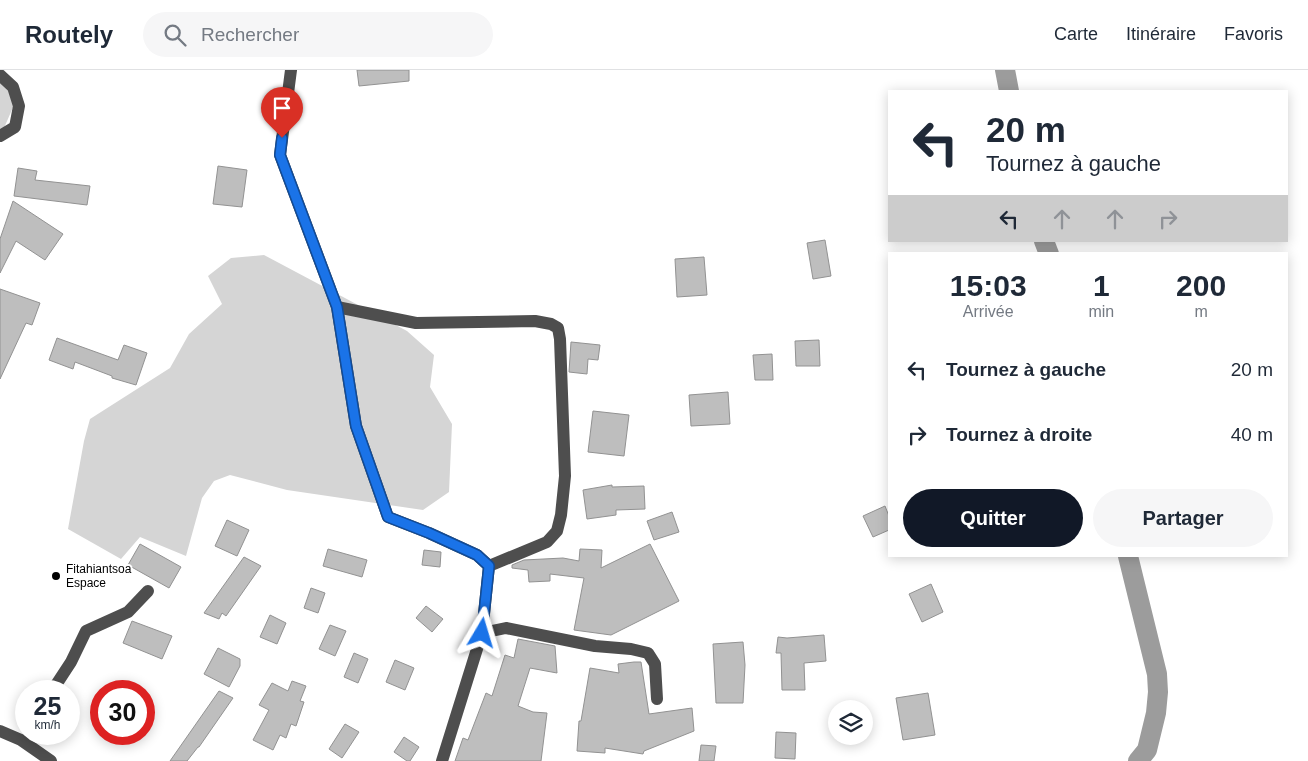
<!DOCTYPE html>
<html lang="fr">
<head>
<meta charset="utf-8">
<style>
	body { margin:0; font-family:Arial,sans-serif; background:#f6f6f7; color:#1f2937; height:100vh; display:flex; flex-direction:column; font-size:19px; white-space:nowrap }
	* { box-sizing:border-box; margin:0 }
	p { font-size:16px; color:#747a83 }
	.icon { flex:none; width:28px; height:28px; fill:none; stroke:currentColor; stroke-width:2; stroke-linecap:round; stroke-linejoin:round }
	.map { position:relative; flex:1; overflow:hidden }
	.sheet { position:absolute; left:888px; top:182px; width:400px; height:305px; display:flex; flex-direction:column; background:#fff; border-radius:0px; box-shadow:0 2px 12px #0003 }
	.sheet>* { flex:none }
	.hud { position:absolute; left:888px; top:20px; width:400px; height:152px; border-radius:0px; box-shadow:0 2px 12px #0003; background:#fff; color:#1f2937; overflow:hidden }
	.buttons { position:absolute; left:828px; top:630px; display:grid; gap:10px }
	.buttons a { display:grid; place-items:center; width:45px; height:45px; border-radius:50%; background:#fff; box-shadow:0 2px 12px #0003; font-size:25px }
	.speed { position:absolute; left:15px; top:610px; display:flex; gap:10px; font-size:25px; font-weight:700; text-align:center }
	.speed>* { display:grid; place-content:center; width:65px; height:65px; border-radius:50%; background:#fff; box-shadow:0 2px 12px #0003; line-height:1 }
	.speed small { font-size:12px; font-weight:400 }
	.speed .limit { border:8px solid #d22; background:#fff; color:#111 }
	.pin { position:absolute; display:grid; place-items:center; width:42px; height:42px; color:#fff; margin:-51px -21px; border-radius:50% 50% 50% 0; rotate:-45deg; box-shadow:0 0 5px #0007 }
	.pin .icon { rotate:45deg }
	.me { position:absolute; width:55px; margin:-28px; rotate:7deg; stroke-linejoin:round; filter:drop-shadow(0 0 4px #0008) }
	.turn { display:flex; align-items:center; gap:18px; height:105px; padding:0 15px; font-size:22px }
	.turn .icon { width:65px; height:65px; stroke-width:2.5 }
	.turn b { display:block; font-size:35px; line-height:42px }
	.lanes { display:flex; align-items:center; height:48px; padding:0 15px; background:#0003; justify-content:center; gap:25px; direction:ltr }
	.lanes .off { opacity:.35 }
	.eta { display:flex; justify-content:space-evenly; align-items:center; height:85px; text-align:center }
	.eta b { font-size:30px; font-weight:700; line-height:35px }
	.cta { display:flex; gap:10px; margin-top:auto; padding:10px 15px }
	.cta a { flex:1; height:58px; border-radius:30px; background:#111827; color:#fff; font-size:20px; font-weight:700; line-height:58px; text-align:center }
	.cta a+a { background:#f6f6f7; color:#1f2937 }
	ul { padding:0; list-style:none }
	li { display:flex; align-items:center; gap:15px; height:65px; padding:0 15px }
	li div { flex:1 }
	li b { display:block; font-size:19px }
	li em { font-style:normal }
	header { display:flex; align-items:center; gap:30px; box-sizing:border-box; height:70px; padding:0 25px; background:#fff; border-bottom:1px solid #e0e1e3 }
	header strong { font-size:24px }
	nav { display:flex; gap:28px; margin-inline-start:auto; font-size:18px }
	.search { width:350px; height:45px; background:#f6f6f7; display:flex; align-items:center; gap:12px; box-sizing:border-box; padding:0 18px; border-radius:28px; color:#747a83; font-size:19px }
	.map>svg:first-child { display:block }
	.green { fill:#d5d5d5 }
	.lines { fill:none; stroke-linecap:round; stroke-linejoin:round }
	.canal { stroke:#9c9c9c; stroke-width:20 }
	.building { fill:#bebebe; stroke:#929292 }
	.minor { stroke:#4e4e4e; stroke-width:12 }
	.route-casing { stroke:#114b97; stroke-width:12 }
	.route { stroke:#1a73e8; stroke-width:9 }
	.poi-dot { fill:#000; stroke:#fff; stroke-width:2 }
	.labels { text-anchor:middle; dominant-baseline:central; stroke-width:4; stroke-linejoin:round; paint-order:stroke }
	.poi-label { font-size:12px; fill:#000; stroke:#fff; text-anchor:start }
</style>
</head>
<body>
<header>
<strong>Routely</strong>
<div class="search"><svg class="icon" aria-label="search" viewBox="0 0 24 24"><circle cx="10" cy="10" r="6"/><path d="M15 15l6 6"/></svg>Rechercher</div>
<nav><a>Carte</a><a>Itinéraire</a><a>Favoris</a></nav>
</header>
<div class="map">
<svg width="1308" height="691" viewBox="0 0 1308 691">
	<rect width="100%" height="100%" fill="#fff"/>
	<path class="green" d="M0,8L4,9L14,35L4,58L0,60Z
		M264,185L407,261L434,285L430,317L452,354L449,422L423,440L287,420L230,405L214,411L202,428L186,486L140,467L121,489L68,459L84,371L90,349L170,298L189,264L222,234L208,206L231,188Z"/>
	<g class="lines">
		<path class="canal" d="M1005,0L1009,21
			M1044,171L1049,184
			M1128,486L1157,604L1158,622L1156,643L1147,680L1138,691"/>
	</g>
	<path class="building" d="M357,0H409V11L359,16Z
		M218,96L247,100L242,137L213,134Z
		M18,98L37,101L35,110L90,116L87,135L14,126Z
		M13,131L63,164L45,190L16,171L0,203V169Z
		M825,170L831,206L813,209L807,173Z
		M704,187L707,225L677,227L675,189Z
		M0,219L40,233L32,255L26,253L0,309Z
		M57,268L118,290L124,275L147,283L136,315L112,308V306L75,292L73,299L49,290Z
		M819,270L820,296H796L795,271Z
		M571,272L600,275L598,290L588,289L587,304L569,302Z
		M772,284L773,310H755L753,285Z
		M728,322L730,354L691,356L689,325Z
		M593,341L629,345L624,386L588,382Z
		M612,415V417L644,416L645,439L616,440V445L587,449L583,420Z
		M885,436L889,446V460L873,467L863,446Z
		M672,442L679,462L654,470L647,451Z
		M227,450L249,460L237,486L215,476Z
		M140,474L181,497L169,518L128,495Z
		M650,474L679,531L611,565L574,560L584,508L550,504V511L529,512L528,500L512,498V495L524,490L563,488L579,491L580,479L602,480L601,498Z
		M328,479L367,490L362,507L323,496Z
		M424,480L441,482L440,497L422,495Z
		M244,487L261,496L226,546L222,543L219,549L204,543Z
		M931,514L943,542L922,552L909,524Z
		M311,518L325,523L318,543L304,538Z
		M426,536L443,549L432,562L416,548Z
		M270,545L286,553L277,574L260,567Z
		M132,551L172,566L162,589L123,573Z
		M330,555L346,561L335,586L319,579Z
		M824,565L826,591L804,593L805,620H782L781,583H776L778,567L787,568Z
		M518,569L555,576L557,603L530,598L518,636L533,642L547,643L541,691H455L463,668L468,670L486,623L492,626L505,585L514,588Z
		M743,572L745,595L743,633H716L713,574Z
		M218,578L240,589V596L229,617L204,604Z
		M354,583L368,589L358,613L344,607Z
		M395,590L414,598L405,620L386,612Z
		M634,592H641L649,644L692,638L694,661L644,681L643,684L605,678V683L577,681L579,651H581L590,598L619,603L618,594Z
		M292,611L306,616L300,631L304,632L296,656L291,654L286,668L280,665L273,680L253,670L269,640L259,635L272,613L288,621Z
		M219,621L233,628L199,677H198L187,691H170Z
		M928,623L935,665L903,670L896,628Z
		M345,654L359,662L342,688L329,679Z
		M776,662L796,663L795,689L775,688Z
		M404,667L419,677L410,691H407L394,682Z
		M701,675L716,676L714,691H699Z"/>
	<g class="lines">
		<path class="minor" d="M291,0L280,85L337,237L356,356L388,447L429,463L477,485L489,496L482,563
			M0,5L13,17L19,36L15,57L0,66
			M337,237L416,253L535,251L551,254L558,258L560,269L565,406L561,445L557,461L547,472L489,496
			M52,621L71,592L86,561L128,542L148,521
			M0,661L21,670L51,691
			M442,691L482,563L506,558L595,576L631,579L648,583L655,594L657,629"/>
	</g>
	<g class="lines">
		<defs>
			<path id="route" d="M282,68L280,85L337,237L356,356L388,447L429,463L477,485L489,496L482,563"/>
		</defs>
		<use href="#route" class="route-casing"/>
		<use href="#route" class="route"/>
	</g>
	<circle class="poi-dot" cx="56" cy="506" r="5"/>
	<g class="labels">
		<g class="poi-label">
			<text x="66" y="499">Fitahiantsoa<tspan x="66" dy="14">Espace</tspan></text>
		</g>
	</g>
</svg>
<div class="buttons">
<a><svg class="icon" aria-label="layers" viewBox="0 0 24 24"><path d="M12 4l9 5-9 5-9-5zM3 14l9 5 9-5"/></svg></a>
</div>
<div class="speed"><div>25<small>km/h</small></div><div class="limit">30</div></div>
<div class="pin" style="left:282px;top:68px;background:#d93025"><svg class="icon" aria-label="arrive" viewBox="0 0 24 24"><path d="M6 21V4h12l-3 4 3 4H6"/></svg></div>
<svg class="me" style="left:482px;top:563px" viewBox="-20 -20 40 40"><path d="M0-17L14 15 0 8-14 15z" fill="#1a73e8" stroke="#fff" stroke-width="4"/></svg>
<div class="hud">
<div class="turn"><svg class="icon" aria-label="left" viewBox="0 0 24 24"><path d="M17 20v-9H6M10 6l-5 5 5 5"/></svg><div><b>20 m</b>Tournez à gauche</div></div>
<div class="lanes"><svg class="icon" aria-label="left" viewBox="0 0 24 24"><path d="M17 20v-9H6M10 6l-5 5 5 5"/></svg><svg class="icon off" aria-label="ahead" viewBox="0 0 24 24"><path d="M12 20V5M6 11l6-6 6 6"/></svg><svg class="icon off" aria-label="ahead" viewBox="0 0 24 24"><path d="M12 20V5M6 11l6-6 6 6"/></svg><svg class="icon off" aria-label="right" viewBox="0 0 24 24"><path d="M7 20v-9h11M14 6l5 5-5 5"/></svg></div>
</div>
<section class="sheet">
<div class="eta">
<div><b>15:03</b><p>Arrivée</p></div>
<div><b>1</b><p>min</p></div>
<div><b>200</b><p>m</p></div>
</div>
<ul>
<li><svg class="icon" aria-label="left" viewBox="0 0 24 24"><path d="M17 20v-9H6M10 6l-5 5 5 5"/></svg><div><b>Tournez à gauche</b></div><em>20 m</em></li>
<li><svg class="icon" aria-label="right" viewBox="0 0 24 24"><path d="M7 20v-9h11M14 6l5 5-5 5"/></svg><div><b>Tournez à droite</b></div><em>40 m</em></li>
</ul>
<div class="cta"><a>Quitter</a><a>Partager</a></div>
</section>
</div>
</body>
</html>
